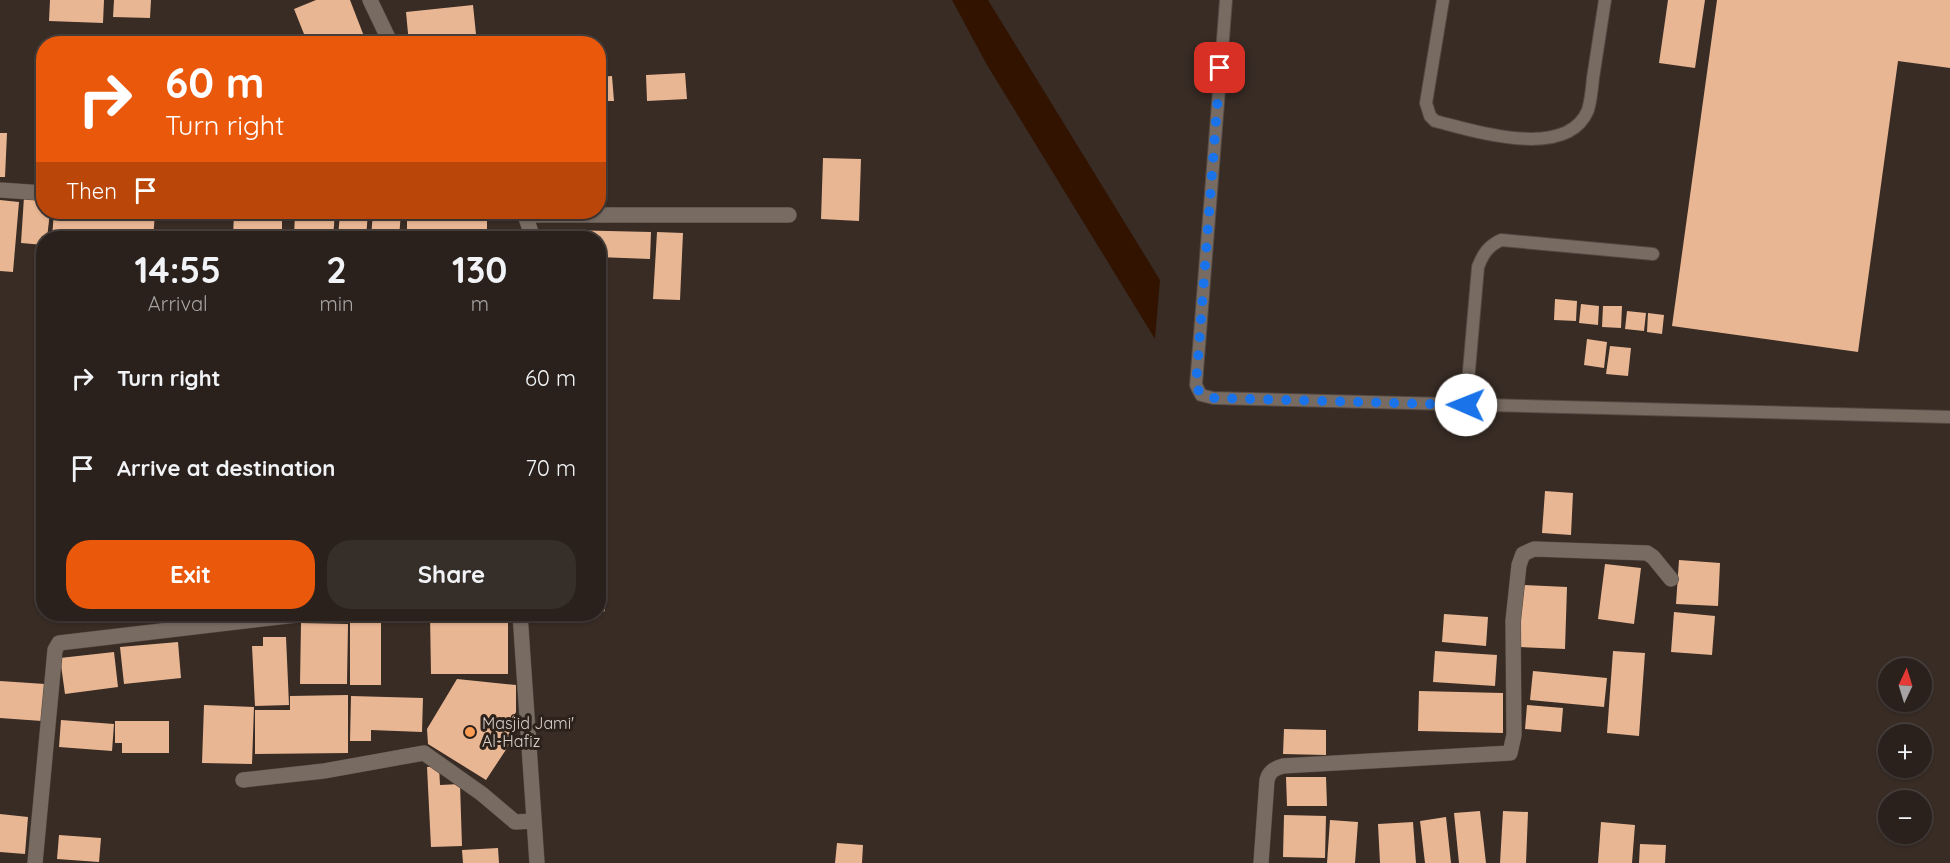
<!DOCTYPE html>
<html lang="en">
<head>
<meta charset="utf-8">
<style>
	body { margin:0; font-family:Quicksand,sans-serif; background:#362e29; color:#f1f3f6; height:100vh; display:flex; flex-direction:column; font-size:22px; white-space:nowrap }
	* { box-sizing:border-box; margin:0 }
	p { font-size:20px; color:#a5a3a3 }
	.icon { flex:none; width:33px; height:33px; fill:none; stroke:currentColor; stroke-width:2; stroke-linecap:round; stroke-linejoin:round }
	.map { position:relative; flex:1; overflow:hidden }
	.drawer { position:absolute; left:36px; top:231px; width:570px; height:390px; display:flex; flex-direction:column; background:#2a211c; border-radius:24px; box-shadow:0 2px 4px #0004,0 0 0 2px #463e3b }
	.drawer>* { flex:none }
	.top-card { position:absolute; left:36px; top:36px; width:570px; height:183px; border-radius:24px; box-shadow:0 2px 4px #0004,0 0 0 2px #463e3b; background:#ea580c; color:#fff; overflow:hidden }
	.needle { width:39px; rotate:4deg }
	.fabs { position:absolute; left:1878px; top:658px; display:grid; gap:12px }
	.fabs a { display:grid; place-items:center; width:54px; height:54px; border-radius:50%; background:#2a211c; box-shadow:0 2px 4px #0004,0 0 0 2px #463e3b; font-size:30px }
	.pin { position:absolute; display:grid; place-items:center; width:51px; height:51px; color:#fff; margin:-26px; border-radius:12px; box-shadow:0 3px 9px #0006 }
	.me { position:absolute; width:66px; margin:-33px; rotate:271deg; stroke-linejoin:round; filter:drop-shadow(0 0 4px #0008) }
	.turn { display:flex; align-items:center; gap:21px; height:126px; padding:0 30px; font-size:27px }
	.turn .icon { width:78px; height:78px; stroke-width:2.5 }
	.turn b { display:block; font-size:42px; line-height:51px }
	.then { display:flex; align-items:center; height:57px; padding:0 30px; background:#0003; gap:12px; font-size:22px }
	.eta { display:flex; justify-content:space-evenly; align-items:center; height:102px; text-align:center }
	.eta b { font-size:36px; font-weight:800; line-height:42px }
	.button { display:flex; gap:12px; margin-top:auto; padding:12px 30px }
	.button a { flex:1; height:69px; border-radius:24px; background:#ea580c; color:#fff; font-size:24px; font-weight:800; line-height:69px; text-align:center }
	.button a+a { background:#362e29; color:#f1f3f6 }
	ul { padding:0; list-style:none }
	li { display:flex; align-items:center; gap:18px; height:90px; padding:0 30px }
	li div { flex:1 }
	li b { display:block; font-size:22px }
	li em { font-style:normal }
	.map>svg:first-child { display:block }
	.water { fill:#321300 }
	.building { fill:#e9b693 }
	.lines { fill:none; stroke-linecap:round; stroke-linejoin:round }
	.lane-casing { stroke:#534942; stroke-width:14 }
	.street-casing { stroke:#534942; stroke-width:16 }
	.lane { stroke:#786b62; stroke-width:12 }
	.street { stroke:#786b62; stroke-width:15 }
	.route { stroke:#1a73e8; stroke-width:10; stroke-dasharray:0 18 }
	.poi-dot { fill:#fd9d54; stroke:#2d221b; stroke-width:2 }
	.labels { text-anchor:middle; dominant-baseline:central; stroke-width:6; stroke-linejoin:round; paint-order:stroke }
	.poi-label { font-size:16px; fill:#d7d0cb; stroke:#2d221b; text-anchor:start }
</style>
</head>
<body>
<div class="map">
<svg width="1950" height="863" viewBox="0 0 1950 863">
	<rect width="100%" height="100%" fill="#382c25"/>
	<path class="water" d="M952,0H988L1160,280L1155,339L987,65Z"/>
	<path class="building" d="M50,0H104L103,23L49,21Z
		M114,0H151L150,18L113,17Z
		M316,0H350L367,44H308L294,9Z
		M1668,0H1705L1695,68L1659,63Z
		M1717,0H1950V68L1898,61L1858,352L1672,326Z
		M473,5L477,44H409L406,12Z
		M685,73L687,99L647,101L646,75Z
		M612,76L614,101H598V77Z
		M0,133H7L5,177H0Z
		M823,158L861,159L859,221L821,219Z
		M24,197L44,199V212H50L47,238H44V245L21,243Z
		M0,200L19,202L13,272L0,271Z
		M54,212H126L155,214L153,238H52Z
		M234,212H282V238H233Z
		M295,212H335L333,238H294Z
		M340,212H368L366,238H338Z
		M373,212H401L399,238H371Z
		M407,213L487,214V238H407Z
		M566,230L651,232L650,259L598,257V238H566Z
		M657,232L683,233L680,300L653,299Z
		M1555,299L1577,301L1576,321L1554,320Z
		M1581,304L1599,306L1598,325L1579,323Z
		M1603,306H1622L1621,328L1602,327Z
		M1627,311L1646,313L1644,331L1625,329Z
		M1648,313L1664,315L1662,334L1647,332Z
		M1587,339L1607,342L1604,368L1584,365Z
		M1610,346L1631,348L1628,376L1606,374Z
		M1545,491L1573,493L1571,535L1542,533Z
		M1679,560L1720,563L1718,606L1676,604Z
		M1605,564L1641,568L1634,624L1598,619Z
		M598,575L605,611L598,613Z
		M1522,585L1567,587L1565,649L1519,647Z
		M1674,612L1715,616L1712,655L1671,652Z
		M126,614H186L185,625L126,619Z
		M430,614H508V674H431Z
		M542,614H584V615L543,621Z
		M1444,614L1488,617L1486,646L1442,642Z
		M350,619H381V685H350Z
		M301,623L348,624L347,684H300Z
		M263,637H286L289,705L255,706L252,646H263Z
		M178,642L181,678L124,684L120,647Z
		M1435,651L1497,655L1495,686L1433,682Z
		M1613,651L1645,653L1639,736L1607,733Z
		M114,652L118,687L65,694L60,658Z
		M1533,671L1607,678L1604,707L1530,700Z
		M457,679L516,685V712L508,727L515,736L486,780L428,744L427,729Z
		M0,681L45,684L42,721L0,718Z
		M1419,691L1503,693V733L1418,731Z
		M348,695V753L255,754V710H290V696Z
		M351,696L423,698L422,732L371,730V741H350Z
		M204,705L254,707L252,764L202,763Z
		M1527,705L1563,708L1561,732L1525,729Z
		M61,720L114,724L112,751L59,747Z
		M115,721H169V753H122V743H115Z
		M1284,729L1326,730V755L1283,754Z
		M439,766L440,785L460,784L462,846L431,847L427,767Z
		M1286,777H1326L1327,806H1287Z
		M1480,811L1486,863H1459L1454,813Z
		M1503,811L1528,812L1526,863H1500Z
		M0,814L28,817L25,854L0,852Z
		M1284,815L1326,816L1325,858L1283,857Z
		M1446,817L1451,863H1425L1420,821Z
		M1330,820L1358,822L1355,863H1327Z
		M1413,822L1416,863H1380L1378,824Z
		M1601,822L1635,825L1632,863H1598Z
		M59,835L101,838L99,862L57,859Z
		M837,843L863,845L862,863H835Z
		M1640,844L1666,845L1665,863H1639Z
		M498,848L499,863H463L462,850Z"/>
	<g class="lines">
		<defs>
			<path id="lane" d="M1226,0L1196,385L1201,395L1213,398L1950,417
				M1443,0L1426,103L1430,116L1435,121C1475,131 1567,161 1588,110C1591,100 1592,88 1593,78C1597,52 1601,26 1605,0
				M1466,405L1478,267C1483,254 1488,246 1501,240L1653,254"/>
			<path id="street" d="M370,0L391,44
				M0,190L44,193
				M521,212L525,215L533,238
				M525,215H789
				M520,614L537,863
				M243,780L324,771L424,753L482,794L515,822L534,821
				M35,863L55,650L59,643L305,614
				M1261,863L1267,780C1269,771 1275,768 1283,766L1510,753L1514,735L1513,621L1519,565L1523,554L1534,549L1647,553L1653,557L1671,579"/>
		</defs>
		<use href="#lane" class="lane-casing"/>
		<use href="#street" class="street-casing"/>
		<use href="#lane" class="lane"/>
		<use href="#street" class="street"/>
	</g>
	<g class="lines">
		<path class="route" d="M1220,68L1196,385C1199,394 1204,397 1213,398L1466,405"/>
	</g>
	<circle class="poi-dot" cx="470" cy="732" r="6"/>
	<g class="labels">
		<g class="poi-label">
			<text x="482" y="723">Masjid Jami'<tspan x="482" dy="18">Al-Hafiz</tspan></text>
		</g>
	</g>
</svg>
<div class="fabs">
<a><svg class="needle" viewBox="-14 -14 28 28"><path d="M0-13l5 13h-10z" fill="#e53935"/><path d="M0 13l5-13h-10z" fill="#a5a3a3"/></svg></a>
<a>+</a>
<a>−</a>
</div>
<div class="pin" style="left:1220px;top:68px;background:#d93025"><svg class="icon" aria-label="arrive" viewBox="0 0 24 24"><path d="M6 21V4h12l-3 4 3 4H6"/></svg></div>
<svg class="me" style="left:1466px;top:405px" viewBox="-20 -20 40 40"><circle r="19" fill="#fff"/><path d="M0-13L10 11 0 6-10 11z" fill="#1a73e8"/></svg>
<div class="top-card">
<div class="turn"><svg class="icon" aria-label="right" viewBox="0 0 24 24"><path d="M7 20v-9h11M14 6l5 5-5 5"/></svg><div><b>60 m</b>Turn right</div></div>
<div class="then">Then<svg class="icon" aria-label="arrive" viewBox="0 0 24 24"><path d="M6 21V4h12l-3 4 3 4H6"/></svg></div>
</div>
<section class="drawer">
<div class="eta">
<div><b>14:55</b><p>Arrival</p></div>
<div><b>2</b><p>min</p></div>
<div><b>130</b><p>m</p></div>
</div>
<ul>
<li><svg class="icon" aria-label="right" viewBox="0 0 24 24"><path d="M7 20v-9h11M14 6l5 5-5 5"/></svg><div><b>Turn right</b></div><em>60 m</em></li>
<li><svg class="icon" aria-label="arrive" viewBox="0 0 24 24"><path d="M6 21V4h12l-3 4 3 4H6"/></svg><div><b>Arrive at destination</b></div><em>70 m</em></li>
</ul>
<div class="button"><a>Exit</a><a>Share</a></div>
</section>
</div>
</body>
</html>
